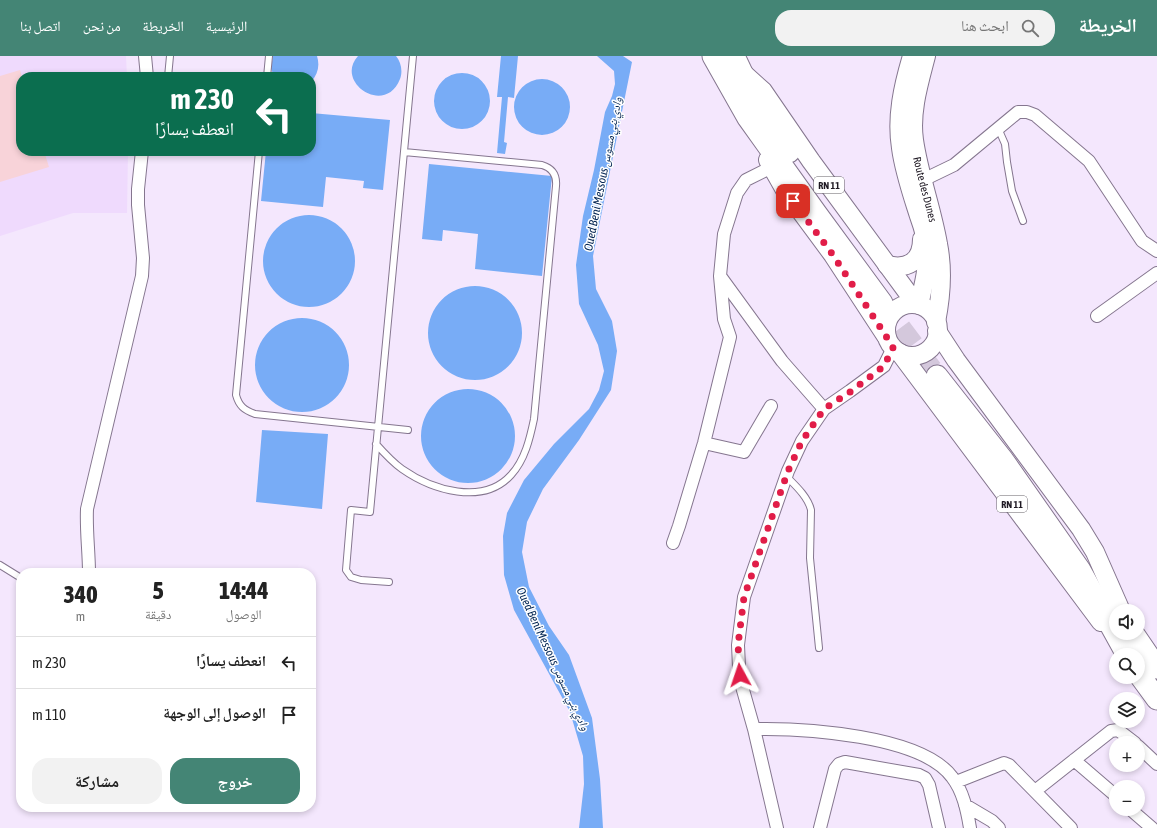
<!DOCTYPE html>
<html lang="ar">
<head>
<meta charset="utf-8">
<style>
	body { margin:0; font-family:"Asap Condensed","Noto Naskh Arabic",sans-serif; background:#f2f2f2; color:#222; direction:rtl; height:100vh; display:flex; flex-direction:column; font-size:15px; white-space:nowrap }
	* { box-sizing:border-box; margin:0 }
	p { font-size:13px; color:#767676 }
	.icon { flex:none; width:22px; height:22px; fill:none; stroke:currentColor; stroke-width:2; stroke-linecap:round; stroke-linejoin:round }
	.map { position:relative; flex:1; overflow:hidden; direction:ltr }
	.side { position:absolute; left:16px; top:512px; width:300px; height:244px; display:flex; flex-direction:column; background:#fff; border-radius:16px; box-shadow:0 2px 6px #0003; direction:rtl }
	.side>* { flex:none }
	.hud { position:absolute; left:16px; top:16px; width:300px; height:84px; border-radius:16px; box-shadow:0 2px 6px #0003; direction:rtl; background:#0b6e4f; color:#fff; overflow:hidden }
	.controls { position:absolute; left:1109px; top:548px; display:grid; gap:8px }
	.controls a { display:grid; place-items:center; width:36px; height:36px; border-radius:50%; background:#fff; box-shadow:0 2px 6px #0003; font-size:20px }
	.pin { position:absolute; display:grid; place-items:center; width:34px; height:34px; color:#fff; margin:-17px; border-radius:8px; box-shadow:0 2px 6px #0006 }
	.me { position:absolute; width:44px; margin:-22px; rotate:355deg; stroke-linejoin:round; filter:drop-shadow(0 0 3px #0008) }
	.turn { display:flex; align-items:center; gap:14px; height:84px; padding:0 16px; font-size:18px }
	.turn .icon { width:52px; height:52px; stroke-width:2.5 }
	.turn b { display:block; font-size:28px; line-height:34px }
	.eta { display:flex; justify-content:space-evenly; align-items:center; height:68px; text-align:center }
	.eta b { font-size:24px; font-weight:800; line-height:28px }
	.primary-button { display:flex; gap:8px; margin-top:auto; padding:8px 16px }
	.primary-button a { flex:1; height:46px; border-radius:16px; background:#448575; color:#fff; font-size:16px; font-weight:800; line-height:46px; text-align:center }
	.primary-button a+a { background:#f2f2f2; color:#222 }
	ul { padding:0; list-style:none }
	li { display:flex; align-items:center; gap:12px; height:52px; padding:0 16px; border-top:1px solid #e0e0e0 }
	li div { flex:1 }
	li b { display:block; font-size:15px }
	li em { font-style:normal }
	header { display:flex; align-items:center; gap:24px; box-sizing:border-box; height:56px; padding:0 20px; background:#448575; color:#fff }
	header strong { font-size:19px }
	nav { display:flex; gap:22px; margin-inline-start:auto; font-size:14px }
	.search { width:280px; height:36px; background:#f2f2f2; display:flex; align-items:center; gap:10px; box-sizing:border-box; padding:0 14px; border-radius:16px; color:#767676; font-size:15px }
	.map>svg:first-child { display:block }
	.built { fill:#efdafd }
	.green { fill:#f8d3d9 }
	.water { fill:#78acf6 }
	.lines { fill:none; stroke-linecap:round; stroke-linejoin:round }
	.highway-tunnel { stroke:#d4c8dc; stroke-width:21; stroke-dasharray:21 10; stroke-linecap:butt }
	.lane-casing { stroke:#85768f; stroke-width:8 }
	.street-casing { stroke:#85768f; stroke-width:14 }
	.primary-casing { stroke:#85768f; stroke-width:20 }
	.highway-casing { stroke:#85768f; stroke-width:23 }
	.lane { stroke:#fff; stroke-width:6 }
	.street { stroke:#fff; stroke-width:12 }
	.primary { stroke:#fff; stroke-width:18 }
	.highway { stroke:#fff; stroke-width:21 }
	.route { stroke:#e11d48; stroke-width:7; stroke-dasharray:0 12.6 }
	.labels { text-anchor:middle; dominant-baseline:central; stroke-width:3; stroke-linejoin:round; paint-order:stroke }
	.shield { fill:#fff; stroke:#625e65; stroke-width:1 }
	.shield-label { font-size:10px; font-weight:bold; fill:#1f1923 }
	.street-label { font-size:11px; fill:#1f1923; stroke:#fff }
	.water-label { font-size:12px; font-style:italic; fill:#052754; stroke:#fff }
</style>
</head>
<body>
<header>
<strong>الخريطة</strong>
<div class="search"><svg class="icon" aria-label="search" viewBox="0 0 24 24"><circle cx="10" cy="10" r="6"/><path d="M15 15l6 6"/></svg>ابحث هنا</div>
<nav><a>الرئيسية</a><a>الخريطة</a><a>من نحن</a><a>اتصل بنا</a></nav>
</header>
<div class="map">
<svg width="1157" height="772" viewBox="0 0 1157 772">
	<rect width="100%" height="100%" fill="#f4e7fd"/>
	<path class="built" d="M0,0H126L127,21H21V95H128L127,157H73L0,180Z"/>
	<path class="green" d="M20,14L22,21L21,95H44L49,111L0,126V20Z"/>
	<path class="water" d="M273,0H317C320,10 318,18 311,26V21H274L271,12Z
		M358,0H396C401,6 403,15 400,23C385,61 334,26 358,0Z
		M501,0H518L514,42L508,41L504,86L507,87L505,98L497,97L502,41H497Z
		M597,0H623L632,6L593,200L596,233L612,265L617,295L611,334L579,384L543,433L527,466L522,496L529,531L549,570L569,599L592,662L600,723L603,772H579L584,728L583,700L570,656L514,554L504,519L503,480L507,457L524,424L554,388L589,353L599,334L604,315L598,289L579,248L576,209L583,160L594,114L605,56L612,40L615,28L614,15Z
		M434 45a28 28 0 1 1 56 0a28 28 0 1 1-56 0Z
		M514 51a28 28 0 1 1 56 0a28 28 0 1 1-56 0Z
		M311,57L390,64L383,134L363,132L364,125L326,121L323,151L261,145L266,95H311Z
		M429,108L552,120L542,220L475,213L478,178L443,174L442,185L422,183Z
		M263 205a46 46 0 1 1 92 0a46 46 0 1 1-92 0Z
		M428 277a47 47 0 1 1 94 0a47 47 0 1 1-94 0Z
		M255 309a47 47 0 1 1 94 0a47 47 0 1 1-94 0Z
		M421 380a47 47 0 1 1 94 0a47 47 0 1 1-94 0Z
		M262,374L328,378L322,453L256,446Z"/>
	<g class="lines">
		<path class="highway-tunnel" d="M882,247L937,320"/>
		<defs>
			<path id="lane" d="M168,21L170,0
				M267,21L269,0
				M998,72L1005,88L1007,106L1012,135L1023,165
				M259,95L236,339C239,350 244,354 255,358L408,374
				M376,388C384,397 392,406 402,413C432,434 483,450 511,419C525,404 530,382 534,363L556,130C557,119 552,112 542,109L404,96
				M786,420C796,430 808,441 811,454L810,502L819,592
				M0,509L21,522
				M389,526L361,524L351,521L346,514L351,454L370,456L413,0"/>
			<path id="street" d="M145,0L147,21
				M923,124L954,109L1018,56H1027L1035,59L1089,105L1142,185L1157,195
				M720,220L782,305L824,353
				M1097,260L1157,217
				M704,387L744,396L771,350
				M673,487L679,470L704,387L730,281L724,263L720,220L724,178L737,137L746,124L772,111
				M89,517C89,496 86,475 87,453L142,220L143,202L138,149V133L142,95
				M754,673C803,672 921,679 952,721C963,735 967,754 970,772
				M1138,690L1157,708
				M1074,704L1116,740
				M956,726L1004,707L1009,709L1071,772
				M1035,735L1111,675L1118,674L1135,687
				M965,749L992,765L999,772
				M1130,753L1152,772
				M777,772L754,673L741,627L739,611L738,589L744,541L788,415L802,385L824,353L850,335L884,310L893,292
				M820,772L835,713L839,708L845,706L919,719L925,722L929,729L939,772"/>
			<g id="primary">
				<path d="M912,0C903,30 896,61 901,92C904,115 912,138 919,160C923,171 927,183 927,195C928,214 923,231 919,249"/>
				<path id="s1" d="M926,0C919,27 910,56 914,84C919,119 932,153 938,188C943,213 941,241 936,266"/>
				<path d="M743,17L763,35L811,105L916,248"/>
				<path d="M768,104L785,134L833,199L886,280"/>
				<path d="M887,209C908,214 922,205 922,183"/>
				<circle cx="912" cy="274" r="26"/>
				<path d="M937,275L956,304L1081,473L1095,496L1121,555"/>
				<path d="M900,297L1101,566"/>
			</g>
			<path id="highway" d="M713,0L748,62L816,157L882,247
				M734,0L752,38L789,96
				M937,320L1003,404L1080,514L1127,599
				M1133,577L1157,612
				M1138,617L1157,643"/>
		</defs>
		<use href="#lane" class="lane-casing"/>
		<use href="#street" class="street-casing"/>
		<use href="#primary" class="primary-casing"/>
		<use href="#highway" class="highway-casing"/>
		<use href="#lane" class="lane"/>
		<use href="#street" class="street"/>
		<use href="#primary" class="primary"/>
		<use href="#highway" class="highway"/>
	</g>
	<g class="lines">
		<path class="route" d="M740,619L738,589L744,541L788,415L802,385L824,353L850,336L884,310L893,292L889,286L886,280L833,199L793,145"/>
	</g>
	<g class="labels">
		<g class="shield">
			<rect x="814" y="121" width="30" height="16" rx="3"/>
			<rect x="997" y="440" width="30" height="16" rx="3"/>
		</g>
		<g class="shield-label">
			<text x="829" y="129">RN 11</text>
			<text x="1012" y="448">RN 11</text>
		</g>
		<g class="street-label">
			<text stroke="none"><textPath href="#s1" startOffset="136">Route des Dunes</textPath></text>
		</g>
		<g class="water-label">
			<text transform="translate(603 118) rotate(-79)">Oued Beni Messous وادي بني مسوس</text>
			<text transform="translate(553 603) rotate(65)">Oued Beni Messous وادي بني مسوس</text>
		</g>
	</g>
</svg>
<div class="controls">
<a><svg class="icon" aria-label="sound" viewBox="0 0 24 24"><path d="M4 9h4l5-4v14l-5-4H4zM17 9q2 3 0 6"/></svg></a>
<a><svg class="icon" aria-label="search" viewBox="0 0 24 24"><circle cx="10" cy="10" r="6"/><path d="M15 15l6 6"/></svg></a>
<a><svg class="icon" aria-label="layers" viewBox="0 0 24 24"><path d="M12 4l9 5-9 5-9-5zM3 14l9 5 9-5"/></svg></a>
<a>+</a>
<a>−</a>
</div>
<div class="pin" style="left:793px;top:145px;background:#d93025"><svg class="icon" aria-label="arrive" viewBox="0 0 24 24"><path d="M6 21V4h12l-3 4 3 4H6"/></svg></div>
<svg class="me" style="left:740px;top:619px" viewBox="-20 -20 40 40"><path d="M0-17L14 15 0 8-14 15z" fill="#e11d48" stroke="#fff" stroke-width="4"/></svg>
<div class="hud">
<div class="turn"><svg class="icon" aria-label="left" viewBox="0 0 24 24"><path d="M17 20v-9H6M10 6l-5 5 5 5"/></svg><div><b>230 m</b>انعطف يسارًا</div></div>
</div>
<section class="side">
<div class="eta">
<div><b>14:44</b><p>الوصول</p></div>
<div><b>5</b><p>دقيقة</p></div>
<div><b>340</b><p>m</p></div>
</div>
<ul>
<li><svg class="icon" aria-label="left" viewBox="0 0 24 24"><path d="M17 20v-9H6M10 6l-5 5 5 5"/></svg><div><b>انعطف يسارًا</b></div><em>230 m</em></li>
<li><svg class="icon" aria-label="arrive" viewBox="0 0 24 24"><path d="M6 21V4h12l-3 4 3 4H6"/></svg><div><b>الوصول إلى الوجهة</b></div><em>110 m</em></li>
</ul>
<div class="primary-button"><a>خروج</a><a>مشاركة</a></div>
</section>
</div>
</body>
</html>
